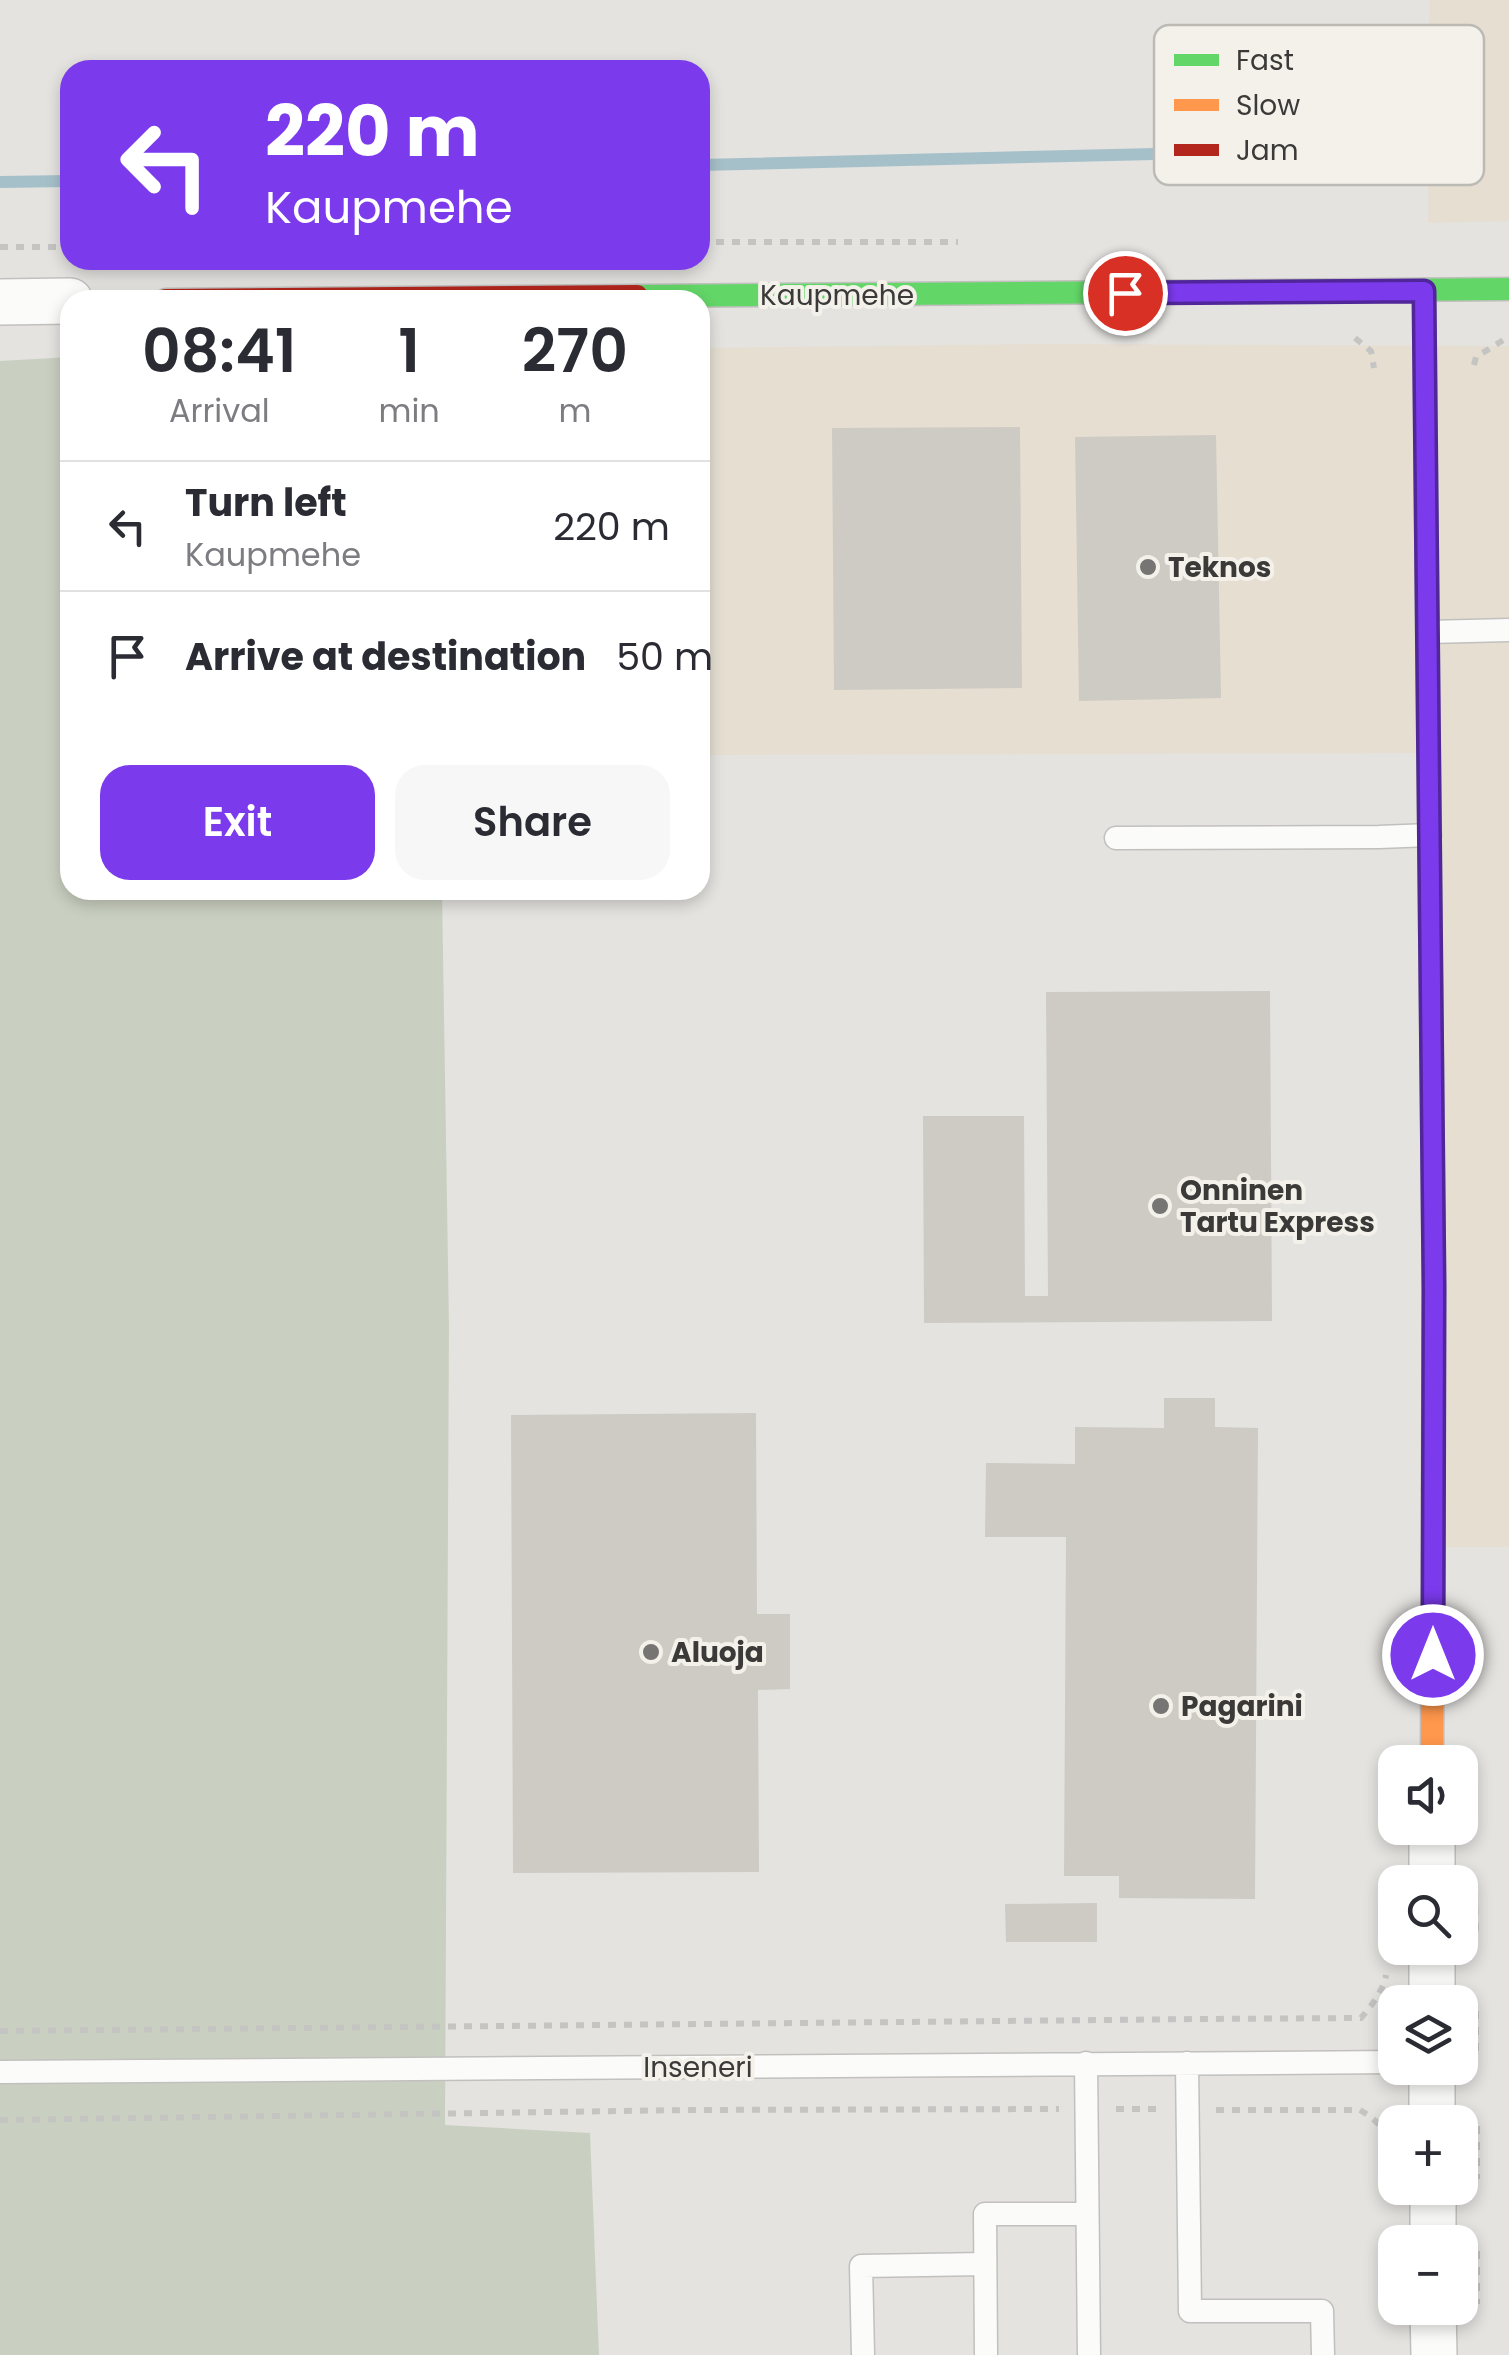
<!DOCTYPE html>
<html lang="en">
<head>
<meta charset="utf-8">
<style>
	body { margin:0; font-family:Poppins,sans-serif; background:#f7f7f7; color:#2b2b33; height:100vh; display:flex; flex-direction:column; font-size:38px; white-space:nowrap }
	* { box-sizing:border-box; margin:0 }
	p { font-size:32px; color:#7c7c81 }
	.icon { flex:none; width:55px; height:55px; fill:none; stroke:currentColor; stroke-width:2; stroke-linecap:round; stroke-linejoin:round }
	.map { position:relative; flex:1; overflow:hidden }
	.drawer { position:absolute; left:60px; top:290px; width:650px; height:610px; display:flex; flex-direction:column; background:#fff; border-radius:30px; box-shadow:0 5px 15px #0003 }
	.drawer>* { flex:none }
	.hud { position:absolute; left:60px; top:60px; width:650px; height:210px; border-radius:30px; box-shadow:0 5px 15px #0003; background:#7c3aed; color:#fff; overflow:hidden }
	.controls { position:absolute; left:1378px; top:1745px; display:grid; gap:20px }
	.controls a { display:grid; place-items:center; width:100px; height:100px; border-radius:20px; background:#fff; box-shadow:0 5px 15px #0003; font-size:50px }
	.pin { position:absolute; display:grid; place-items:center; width:85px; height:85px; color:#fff; margin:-42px; border:5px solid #fff; border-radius:50%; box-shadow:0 2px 10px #0007 }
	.me { position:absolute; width:110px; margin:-55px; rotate:0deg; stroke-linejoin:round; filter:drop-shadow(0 0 8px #0008) }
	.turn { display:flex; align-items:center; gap:35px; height:210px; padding:0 40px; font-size:45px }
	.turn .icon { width:130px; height:130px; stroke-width:2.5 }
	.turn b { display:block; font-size:70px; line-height:85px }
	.eta { display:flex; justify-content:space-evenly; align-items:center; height:170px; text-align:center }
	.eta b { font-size:60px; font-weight:600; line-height:70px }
	.button { display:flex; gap:20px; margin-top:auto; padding:20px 40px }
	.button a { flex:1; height:115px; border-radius:30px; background:#7c3aed; color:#fff; font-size:40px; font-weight:600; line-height:115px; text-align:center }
	.button a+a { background:#f7f7f7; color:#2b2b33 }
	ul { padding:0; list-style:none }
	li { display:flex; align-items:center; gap:30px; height:130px; padding:0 40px; border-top:2px solid #e1e1e2 }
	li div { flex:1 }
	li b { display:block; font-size:38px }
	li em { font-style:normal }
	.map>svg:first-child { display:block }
	.commercial { fill:#e5ded1 }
	.green { fill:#cad0c1 }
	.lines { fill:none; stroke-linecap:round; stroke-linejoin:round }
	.stream { stroke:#a6c0ca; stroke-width:12 }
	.building { fill:#cecbc4 }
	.lane-casing { stroke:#c1c0be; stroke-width:25 }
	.street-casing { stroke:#c1c0be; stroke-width:48 }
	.fast-casing { stroke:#c1c0be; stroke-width:25 }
	.slow-casing { stroke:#c1c0be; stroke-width:25 }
	.jam-casing { stroke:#c1c0be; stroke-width:25 }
	.path { stroke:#c4c4c3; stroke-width:6; stroke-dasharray:8 8; stroke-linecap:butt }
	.lane { stroke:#fbfbfa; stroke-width:22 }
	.street { stroke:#fbfbfa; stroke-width:45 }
	.fast { stroke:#63d668; stroke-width:22 }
	.slow { stroke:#ff974d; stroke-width:22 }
	.jam { stroke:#b3261e; stroke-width:22 }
	.route-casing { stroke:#51269a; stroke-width:25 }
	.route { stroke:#7c3aed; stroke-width:18 }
	.poi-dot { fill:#767573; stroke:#f4f1eb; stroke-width:4 }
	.labels { text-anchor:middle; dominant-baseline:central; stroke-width:8; stroke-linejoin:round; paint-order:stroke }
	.street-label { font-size:28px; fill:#3b3a38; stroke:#f4f1eb }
	.poi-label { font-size:28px; font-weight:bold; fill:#3b3a38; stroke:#f4f1eb; text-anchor:start }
	.key { fill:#f4f1eb; stroke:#bcbab5; stroke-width:2.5 }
	.key-label { font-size:28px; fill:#3b3a38 }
</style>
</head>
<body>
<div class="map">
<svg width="1509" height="2355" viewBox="0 0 1509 2355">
	<rect width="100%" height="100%" fill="#e4e3e0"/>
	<path class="commercial" d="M1429,0H1509V221L1428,223Z
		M1044,344L1509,346V1547H1433L1429,753L700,755V348Z"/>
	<path class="green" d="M70,357V890H442L449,1326L445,2125L590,2133L599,2355H0V361Z"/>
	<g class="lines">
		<path class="stream" d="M700,165L1321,150
			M0,182L70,181"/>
	</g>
	<path class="building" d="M1020,427L1022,688L834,690L832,428Z
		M1216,435L1221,698L1079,701L1075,437Z
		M1270,991L1272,1321L924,1323L923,1116H1024L1025,1296H1048L1046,992Z
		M1164,1398H1215V1427L1258,1428L1255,1899L1119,1898V1876H1064L1066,1537H985L986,1463L1075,1464V1427L1164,1428Z
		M756,1413L757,1614H790V1689L758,1690L759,1872L513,1873L511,1415Z
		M1097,1903V1942H1006L1005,1904Z"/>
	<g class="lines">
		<defs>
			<path id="lane" d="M1428,632L1509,630
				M1116,838L1379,837L1430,835
				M1086,2063L1089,2355
				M1187,2063L1190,2311H1322L1323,2355
				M0,2072L1395,2062
				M863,2355L861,2266L985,2264
				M986,2355L985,2214H1087"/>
			<path id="street" d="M0,302L70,301
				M1432,1882V1828
				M1432,2002V1948
				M1432,2068V2122
				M1433,2188V2242
				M1433,2308L1434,2355"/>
			<path id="fast" d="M1424,291L1434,1288L1433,1489
				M637,296L1509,289"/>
			<path id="slow" d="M1432,1762L1433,1489"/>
			<path id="jam" d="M166,300L637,296"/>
		</defs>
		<use href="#lane" class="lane-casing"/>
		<use href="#street" class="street-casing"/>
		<use href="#fast" class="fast-casing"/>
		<use href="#slow" class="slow-casing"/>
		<use href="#jam" class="jam-casing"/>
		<path class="path" d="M700,242H958
			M0,247H70
			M1355,338L1371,351L1374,368
			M1474,365L1476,357L1505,339
			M1386,1780V1827
			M1475,1786V1814
			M1386,1885L1387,1942
			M1475,1891L1476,1939
			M1476,2011V2059
			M0,2031L1202,2019L1361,2018C1372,2005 1383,1991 1386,1975
			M1116,2109H1159
			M1216,2110H1360C1396,2131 1388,2149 1388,2186
			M0,2120L689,2110L1059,2109
			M1477,2126V2179
			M1388,2244V2306
			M1477,2251V2304"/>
		<use href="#lane" class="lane"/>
		<use href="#street" class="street"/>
		<use href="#fast" class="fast"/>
		<use href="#slow" class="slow"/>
		<use href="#jam" class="jam"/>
	</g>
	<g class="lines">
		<defs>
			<path id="route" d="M1125,293L1424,291L1434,1288L1433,1655"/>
		</defs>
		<use href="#route" class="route-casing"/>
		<use href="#route" class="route"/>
	</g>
	<g class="poi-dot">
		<circle cx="1148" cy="567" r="10"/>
		<circle cx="1160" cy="1206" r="10"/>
		<circle cx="651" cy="1652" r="10"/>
		<circle cx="1161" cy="1706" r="10"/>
	</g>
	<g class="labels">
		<g class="street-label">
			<text x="837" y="295">Kaupmehe</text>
			<text x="698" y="2067">Inseneri</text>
		</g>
		<g class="poi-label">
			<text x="1168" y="567">Teknos</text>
			<text x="1180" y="1190">Onninen<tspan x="1180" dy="32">Tartu Express</tspan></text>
			<text x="671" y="1652">Aluoja</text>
			<text x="1181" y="1706">Pagarini</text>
		</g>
	</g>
	<rect x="1154" y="25" width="330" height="160" rx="15" class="key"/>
	<rect x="1174" y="54" width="45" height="12" fill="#63d668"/>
	<rect x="1174" y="99" width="45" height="12" fill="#ff974d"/>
	<rect x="1174" y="144" width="45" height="12" fill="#b3261e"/>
	<g class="key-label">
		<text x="1236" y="70">Fast</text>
		<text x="1236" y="115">Slow</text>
		<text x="1236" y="160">Jam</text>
	</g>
</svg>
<div class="controls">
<a><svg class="icon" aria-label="sound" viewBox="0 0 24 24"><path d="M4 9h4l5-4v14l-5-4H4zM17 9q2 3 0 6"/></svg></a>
<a><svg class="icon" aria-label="search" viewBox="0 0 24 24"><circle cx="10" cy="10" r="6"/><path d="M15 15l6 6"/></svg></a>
<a><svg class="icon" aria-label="layers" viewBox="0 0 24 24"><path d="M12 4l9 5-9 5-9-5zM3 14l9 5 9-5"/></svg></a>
<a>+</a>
<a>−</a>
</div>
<div class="pin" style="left:1125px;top:293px;background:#d93025"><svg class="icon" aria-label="arrive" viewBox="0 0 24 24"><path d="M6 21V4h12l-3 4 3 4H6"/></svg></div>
<svg class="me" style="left:1433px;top:1655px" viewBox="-20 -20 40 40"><circle r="17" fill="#7c3aed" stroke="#fff" stroke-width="3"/><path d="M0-11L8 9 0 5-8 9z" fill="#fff"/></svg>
<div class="hud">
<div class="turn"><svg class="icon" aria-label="left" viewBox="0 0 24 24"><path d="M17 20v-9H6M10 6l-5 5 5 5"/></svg><div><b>220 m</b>Kaupmehe</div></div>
</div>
<section class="drawer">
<div class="eta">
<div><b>08:41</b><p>Arrival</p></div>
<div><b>1</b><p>min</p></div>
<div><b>270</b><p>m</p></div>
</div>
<ul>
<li><svg class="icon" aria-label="left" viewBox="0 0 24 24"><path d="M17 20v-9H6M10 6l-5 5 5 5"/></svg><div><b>Turn left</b><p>Kaupmehe</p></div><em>220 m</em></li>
<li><svg class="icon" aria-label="arrive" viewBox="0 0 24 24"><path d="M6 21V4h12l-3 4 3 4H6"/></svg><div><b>Arrive at destination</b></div><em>50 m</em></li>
</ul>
<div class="button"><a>Exit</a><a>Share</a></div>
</section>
</div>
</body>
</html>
